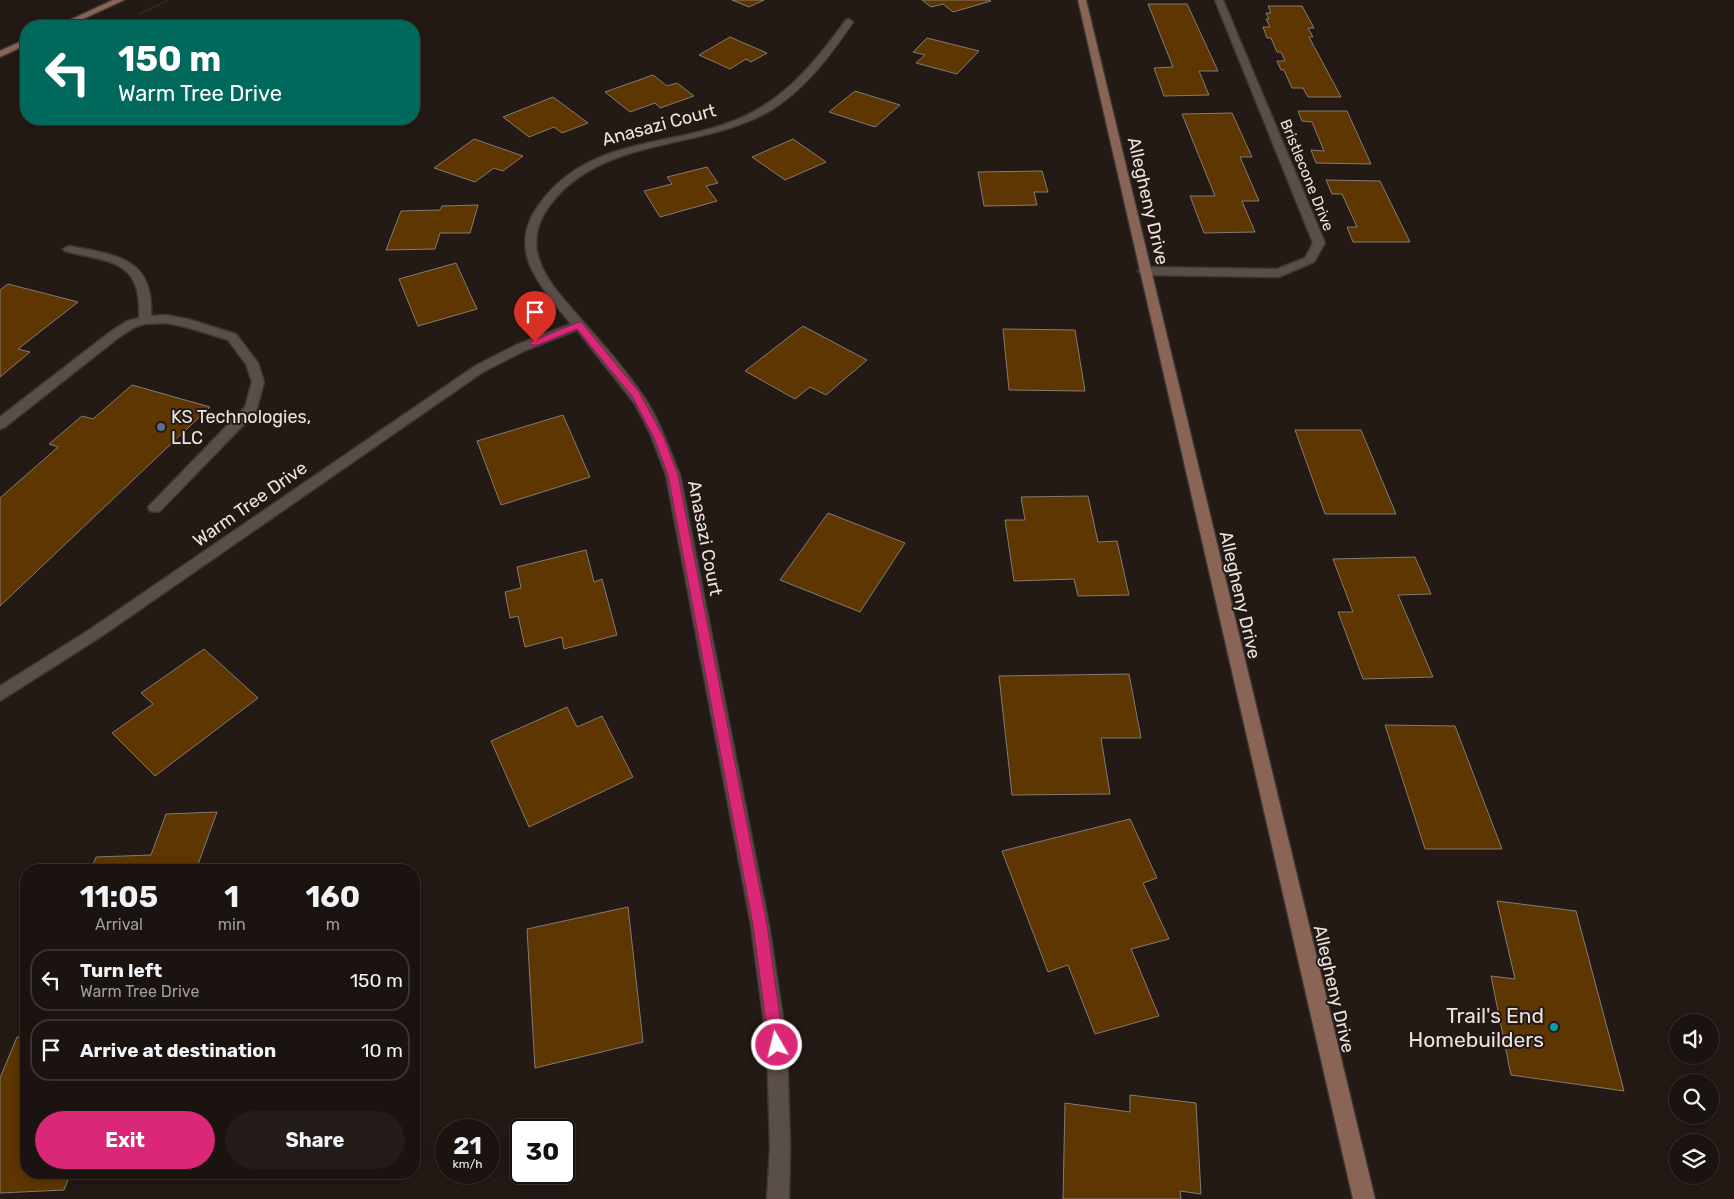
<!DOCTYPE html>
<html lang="en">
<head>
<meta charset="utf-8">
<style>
	body { margin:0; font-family:Rubik,sans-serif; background:#231c19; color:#f1f3f6; height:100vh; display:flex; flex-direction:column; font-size:19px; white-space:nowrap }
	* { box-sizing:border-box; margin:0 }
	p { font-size:16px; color:#9f9e9f }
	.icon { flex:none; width:28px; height:28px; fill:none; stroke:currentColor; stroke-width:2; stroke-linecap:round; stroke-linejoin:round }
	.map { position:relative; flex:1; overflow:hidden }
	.side { position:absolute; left:20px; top:864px; width:400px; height:315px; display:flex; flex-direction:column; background:#1a1310; border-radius:20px; box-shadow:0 2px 12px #0003,0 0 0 1px #383230 }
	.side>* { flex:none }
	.banner { position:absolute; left:20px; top:20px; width:400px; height:105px; border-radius:20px; box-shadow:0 2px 12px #0003,0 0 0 1px #383230; background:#00695c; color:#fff; overflow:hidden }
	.tools { position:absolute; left:1669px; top:1014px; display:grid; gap:10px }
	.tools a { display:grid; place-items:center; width:50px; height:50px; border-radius:50%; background:#1a1310; box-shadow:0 2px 12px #0003,0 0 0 1px #383230; font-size:25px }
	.speed { position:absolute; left:435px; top:1119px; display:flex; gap:10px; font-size:25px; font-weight:700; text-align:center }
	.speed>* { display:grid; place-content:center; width:65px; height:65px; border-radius:50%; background:#1a1310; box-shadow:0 2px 12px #0003,0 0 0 1px #383230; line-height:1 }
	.speed small { font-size:12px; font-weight:400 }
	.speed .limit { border:2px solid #111; border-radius:8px; background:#fff; color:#111 }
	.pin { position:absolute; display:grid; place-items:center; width:42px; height:42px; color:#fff; margin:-51px -21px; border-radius:50% 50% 50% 0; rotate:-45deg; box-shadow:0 0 5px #0007 }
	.pin .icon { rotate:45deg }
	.me { position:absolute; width:55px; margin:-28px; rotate:352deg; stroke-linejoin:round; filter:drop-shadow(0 0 4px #0008) }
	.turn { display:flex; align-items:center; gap:18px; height:105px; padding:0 15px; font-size:22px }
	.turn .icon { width:65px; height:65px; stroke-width:2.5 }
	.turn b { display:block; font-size:35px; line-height:42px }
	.eta { display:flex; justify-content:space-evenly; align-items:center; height:85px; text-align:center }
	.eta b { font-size:30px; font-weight:700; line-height:35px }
	.primary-button { display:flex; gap:10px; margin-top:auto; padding:10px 15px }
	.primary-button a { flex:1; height:58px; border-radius:30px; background:#db2777; color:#fff; font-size:20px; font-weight:700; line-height:58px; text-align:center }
	.primary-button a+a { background:#231c19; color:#f1f3f6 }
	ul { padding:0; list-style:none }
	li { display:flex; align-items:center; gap:15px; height:62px; margin:0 10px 8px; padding:0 5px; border:2px solid #383230; border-radius:20px }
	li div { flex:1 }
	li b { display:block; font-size:19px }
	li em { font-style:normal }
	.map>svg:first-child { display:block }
	.building { fill:#5e3601; stroke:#857b72 }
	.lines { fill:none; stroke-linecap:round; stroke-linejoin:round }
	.lane-casing { stroke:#3d3634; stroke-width:3 }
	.street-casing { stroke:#3d3634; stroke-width:3 }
	.secondary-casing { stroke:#3d3634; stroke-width:3 }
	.path { stroke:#6d6460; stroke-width:2; stroke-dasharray:0.5 2.5; stroke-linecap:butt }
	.lane { fill:#5a4e49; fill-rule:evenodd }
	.street { fill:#5a4e49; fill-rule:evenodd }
	.secondary { fill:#8a6556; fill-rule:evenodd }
	.route { fill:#db2777; stroke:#8e194d }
	.service-dot { fill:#5c6f8a; stroke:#231915; stroke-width:2 }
	.culture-dot { fill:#0f9aa8; stroke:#231915; stroke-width:2 }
	.labels { text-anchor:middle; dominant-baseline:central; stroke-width:4; stroke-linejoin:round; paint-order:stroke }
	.far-street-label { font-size:15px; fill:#ebe3e0; stroke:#231915 }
	.street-label { font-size:18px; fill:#ebe3e0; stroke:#231915 }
	.poi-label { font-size:18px; fill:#ebe3e0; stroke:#231915; text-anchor:start }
	.near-poi-label { font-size:21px; fill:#ebe3e0; stroke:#231915; text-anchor:end }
</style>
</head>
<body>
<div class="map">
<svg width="1734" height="1199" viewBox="0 0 1734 1199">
	<rect width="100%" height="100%" fill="#231915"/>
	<path class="building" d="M732,0H764L749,7Z
		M922,0H989L991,1L953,12L943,4L931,7Z
		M1148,4H1187L1218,71H1199L1209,95L1164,96L1154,68L1173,67Z
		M1268,6H1302L1314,28H1308L1313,37H1309L1341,97H1308L1303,88H1292L1284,70H1281L1277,61H1285L1281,52H1277L1271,38H1267L1263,27H1270L1266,19H1269L1266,13H1271Z
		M730,37L767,53L751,62L746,59L730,69L699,55Z
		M927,38L979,51L957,74L916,63L925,55L913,52Z
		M653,75L667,86L677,83L694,96L660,108L655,103L630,112L605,92Z
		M855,91L900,105L875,127L829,112Z
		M553,97L588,123L562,133L554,127L529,137L503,117Z
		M1298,111H1347L1371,164L1316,163L1311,150L1324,151L1312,122L1302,121Z
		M1232,113L1252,157H1240L1259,201H1242L1255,232L1204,233L1190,196H1215L1182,114Z
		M474,139L523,156L503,171L494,168L475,182L434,168Z
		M793,139L826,162L785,180L752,157Z
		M707,167L718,183L706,186L717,201L660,217L644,191L672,184L667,177Z
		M1042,171L1048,192H1034L1037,205L984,206L978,172Z
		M1326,180L1380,181L1410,242H1353L1347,227H1357L1342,194H1332Z
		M478,205L470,233H440L435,249L386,250L401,211L440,210L442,206Z
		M456,263L477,309L418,326L399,279Z
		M8,284L78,302L18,349L30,352L0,377V290Z
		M803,326L867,360L826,395L810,387L795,399L745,371Z
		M1003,329L1075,330L1085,391L1009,390Z
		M132,385L210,407L0,606V498L58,447L49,444L82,416L93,419Z
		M563,415L590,477L501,505L477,441Z
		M1295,430H1361L1396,514H1325Z
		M1088,496L1098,542L1117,541L1129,595L1078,596L1074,579L1014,581L1005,520H1025L1021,497Z
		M828,513L905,543L860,612L780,580Z
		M586,550L594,582L602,579L617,635L564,649L562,637L525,647L518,616L510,618L505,592L521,588L517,567Z
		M1415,557L1431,594L1398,595L1433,677L1363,679L1338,612H1353L1333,559Z
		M204,649L258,698L155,776L112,733L153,704L141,693Z
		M1129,674L1141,738H1101L1110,794L1012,795L999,676Z
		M567,707L577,727L602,716L633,777L529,827L491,741Z
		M1385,725L1455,726L1502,849H1425Z
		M217,812L196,870H91L96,857L151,855L166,814Z
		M1130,819L1157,878L1143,883L1169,939L1131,949L1159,1016L1095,1034L1068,965L1048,972L1002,851Z
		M1497,901L1576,911L1624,1091L1511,1075L1491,976L1515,979Z
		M628,907L643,1042L535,1068L527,929Z
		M26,1036V1172H71L64,1190L0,1193V1078L17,1037Z
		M1130,1095L1196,1103L1201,1194L1180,1191L1181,1199H1063L1065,1103L1130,1112Z"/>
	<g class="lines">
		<defs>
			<path id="lane" d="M69,246C116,255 154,257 151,316L166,315L188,319L236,334L258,363L264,382L256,412L160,511L155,512L150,511L148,507L245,407L252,382L246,364L228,340L186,327L166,323L145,324L135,327L118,338L5,427L0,429V417L110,332L127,321L139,318C142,259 111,263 65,251L63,249Z"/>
			<path id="street" d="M1215,0H1223L1325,243L1314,262L1279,277L1144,275L1138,271L1144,267L1277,269L1305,258L1313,243Z
				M849,19L853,22C830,56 804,91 768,112C698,151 602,136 550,205C537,222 532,241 540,262C547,281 561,296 574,311C596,337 620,362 639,390C658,415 668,446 680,475L769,925L787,1045L790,1147L789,1199H767L770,1147L767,1045L751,925L666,475L650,433L635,404L577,330L524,351L483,372L99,638L0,701V686L89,630L475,366L516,345L571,324C540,285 504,250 541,202C593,133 679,149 749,114C791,93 819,57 846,20Z"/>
			<path id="secondary" d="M113,0H124L68,26H57Z
				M1078,0H1086L1375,1199H1353Z
				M26,39V45L0,57V51Z"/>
		</defs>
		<use href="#lane" class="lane-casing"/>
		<use href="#street" class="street-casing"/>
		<use href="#secondary" class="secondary-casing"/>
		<path class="path" d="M140,14L169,0"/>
		<use href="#lane" class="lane"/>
		<use href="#street" class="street"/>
		<use href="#secondary" class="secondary"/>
	</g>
	<path class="route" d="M579,322L582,323L639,392L664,438L678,475L767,925L784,1045L782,1050L777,1052L772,1050L769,1045L753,925L668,475L654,438L632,396L577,329L538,345H531L530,342Z"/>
	<circle class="service-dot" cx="161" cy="427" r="5"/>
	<circle class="culture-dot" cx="1554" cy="1027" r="5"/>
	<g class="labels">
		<g class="far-street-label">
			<text transform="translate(1307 175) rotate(68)">Bristlecone Drive</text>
		</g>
		<g class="street-label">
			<text transform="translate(659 125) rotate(-15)">Anasazi Court</text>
			<text transform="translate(1148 201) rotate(77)">Allegheny Drive</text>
			<text transform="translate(250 504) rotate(-35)">Warm Tree Drive</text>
			<text transform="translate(705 538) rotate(79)">Anasazi Court</text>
			<text transform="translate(1240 595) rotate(77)">Allegheny Drive</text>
			<text transform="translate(1334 989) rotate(77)">Allegheny Drive</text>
		</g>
		<g class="poi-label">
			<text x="171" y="417">KS Technologies,<tspan x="171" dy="21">LLC</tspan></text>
		</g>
		<g class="near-poi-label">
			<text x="1544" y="1015">Trail's End<tspan x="1544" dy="24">Homebuilders</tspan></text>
		</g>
	</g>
</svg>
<div class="tools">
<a><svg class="icon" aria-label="sound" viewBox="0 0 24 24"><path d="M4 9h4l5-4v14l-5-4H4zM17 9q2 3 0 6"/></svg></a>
<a><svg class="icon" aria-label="search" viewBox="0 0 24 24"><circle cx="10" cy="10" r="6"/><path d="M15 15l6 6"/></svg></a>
<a><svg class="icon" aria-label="layers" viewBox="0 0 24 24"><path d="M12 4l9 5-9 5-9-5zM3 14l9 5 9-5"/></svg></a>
</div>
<div class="speed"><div>21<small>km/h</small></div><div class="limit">30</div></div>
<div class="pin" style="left:535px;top:342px;background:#d93025"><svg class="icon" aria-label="arrive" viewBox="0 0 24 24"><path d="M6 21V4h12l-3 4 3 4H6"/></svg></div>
<svg class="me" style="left:777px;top:1045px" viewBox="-20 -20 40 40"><circle r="17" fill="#db2777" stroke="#fff" stroke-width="3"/><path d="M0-11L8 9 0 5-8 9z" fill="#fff"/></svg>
<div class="banner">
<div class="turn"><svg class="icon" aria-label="left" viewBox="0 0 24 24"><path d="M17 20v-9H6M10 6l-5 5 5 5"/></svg><div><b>150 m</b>Warm Tree Drive</div></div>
</div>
<section class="side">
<div class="eta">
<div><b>11:05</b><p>Arrival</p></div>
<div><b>1</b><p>min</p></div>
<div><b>160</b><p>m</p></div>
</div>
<ul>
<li><svg class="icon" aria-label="left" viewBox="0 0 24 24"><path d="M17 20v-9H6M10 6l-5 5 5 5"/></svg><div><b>Turn left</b><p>Warm Tree Drive</p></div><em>150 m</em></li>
<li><svg class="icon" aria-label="arrive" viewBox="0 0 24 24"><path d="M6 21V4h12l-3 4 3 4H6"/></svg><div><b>Arrive at destination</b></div><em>10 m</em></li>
</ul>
<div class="primary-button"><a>Exit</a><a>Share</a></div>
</section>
</div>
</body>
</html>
